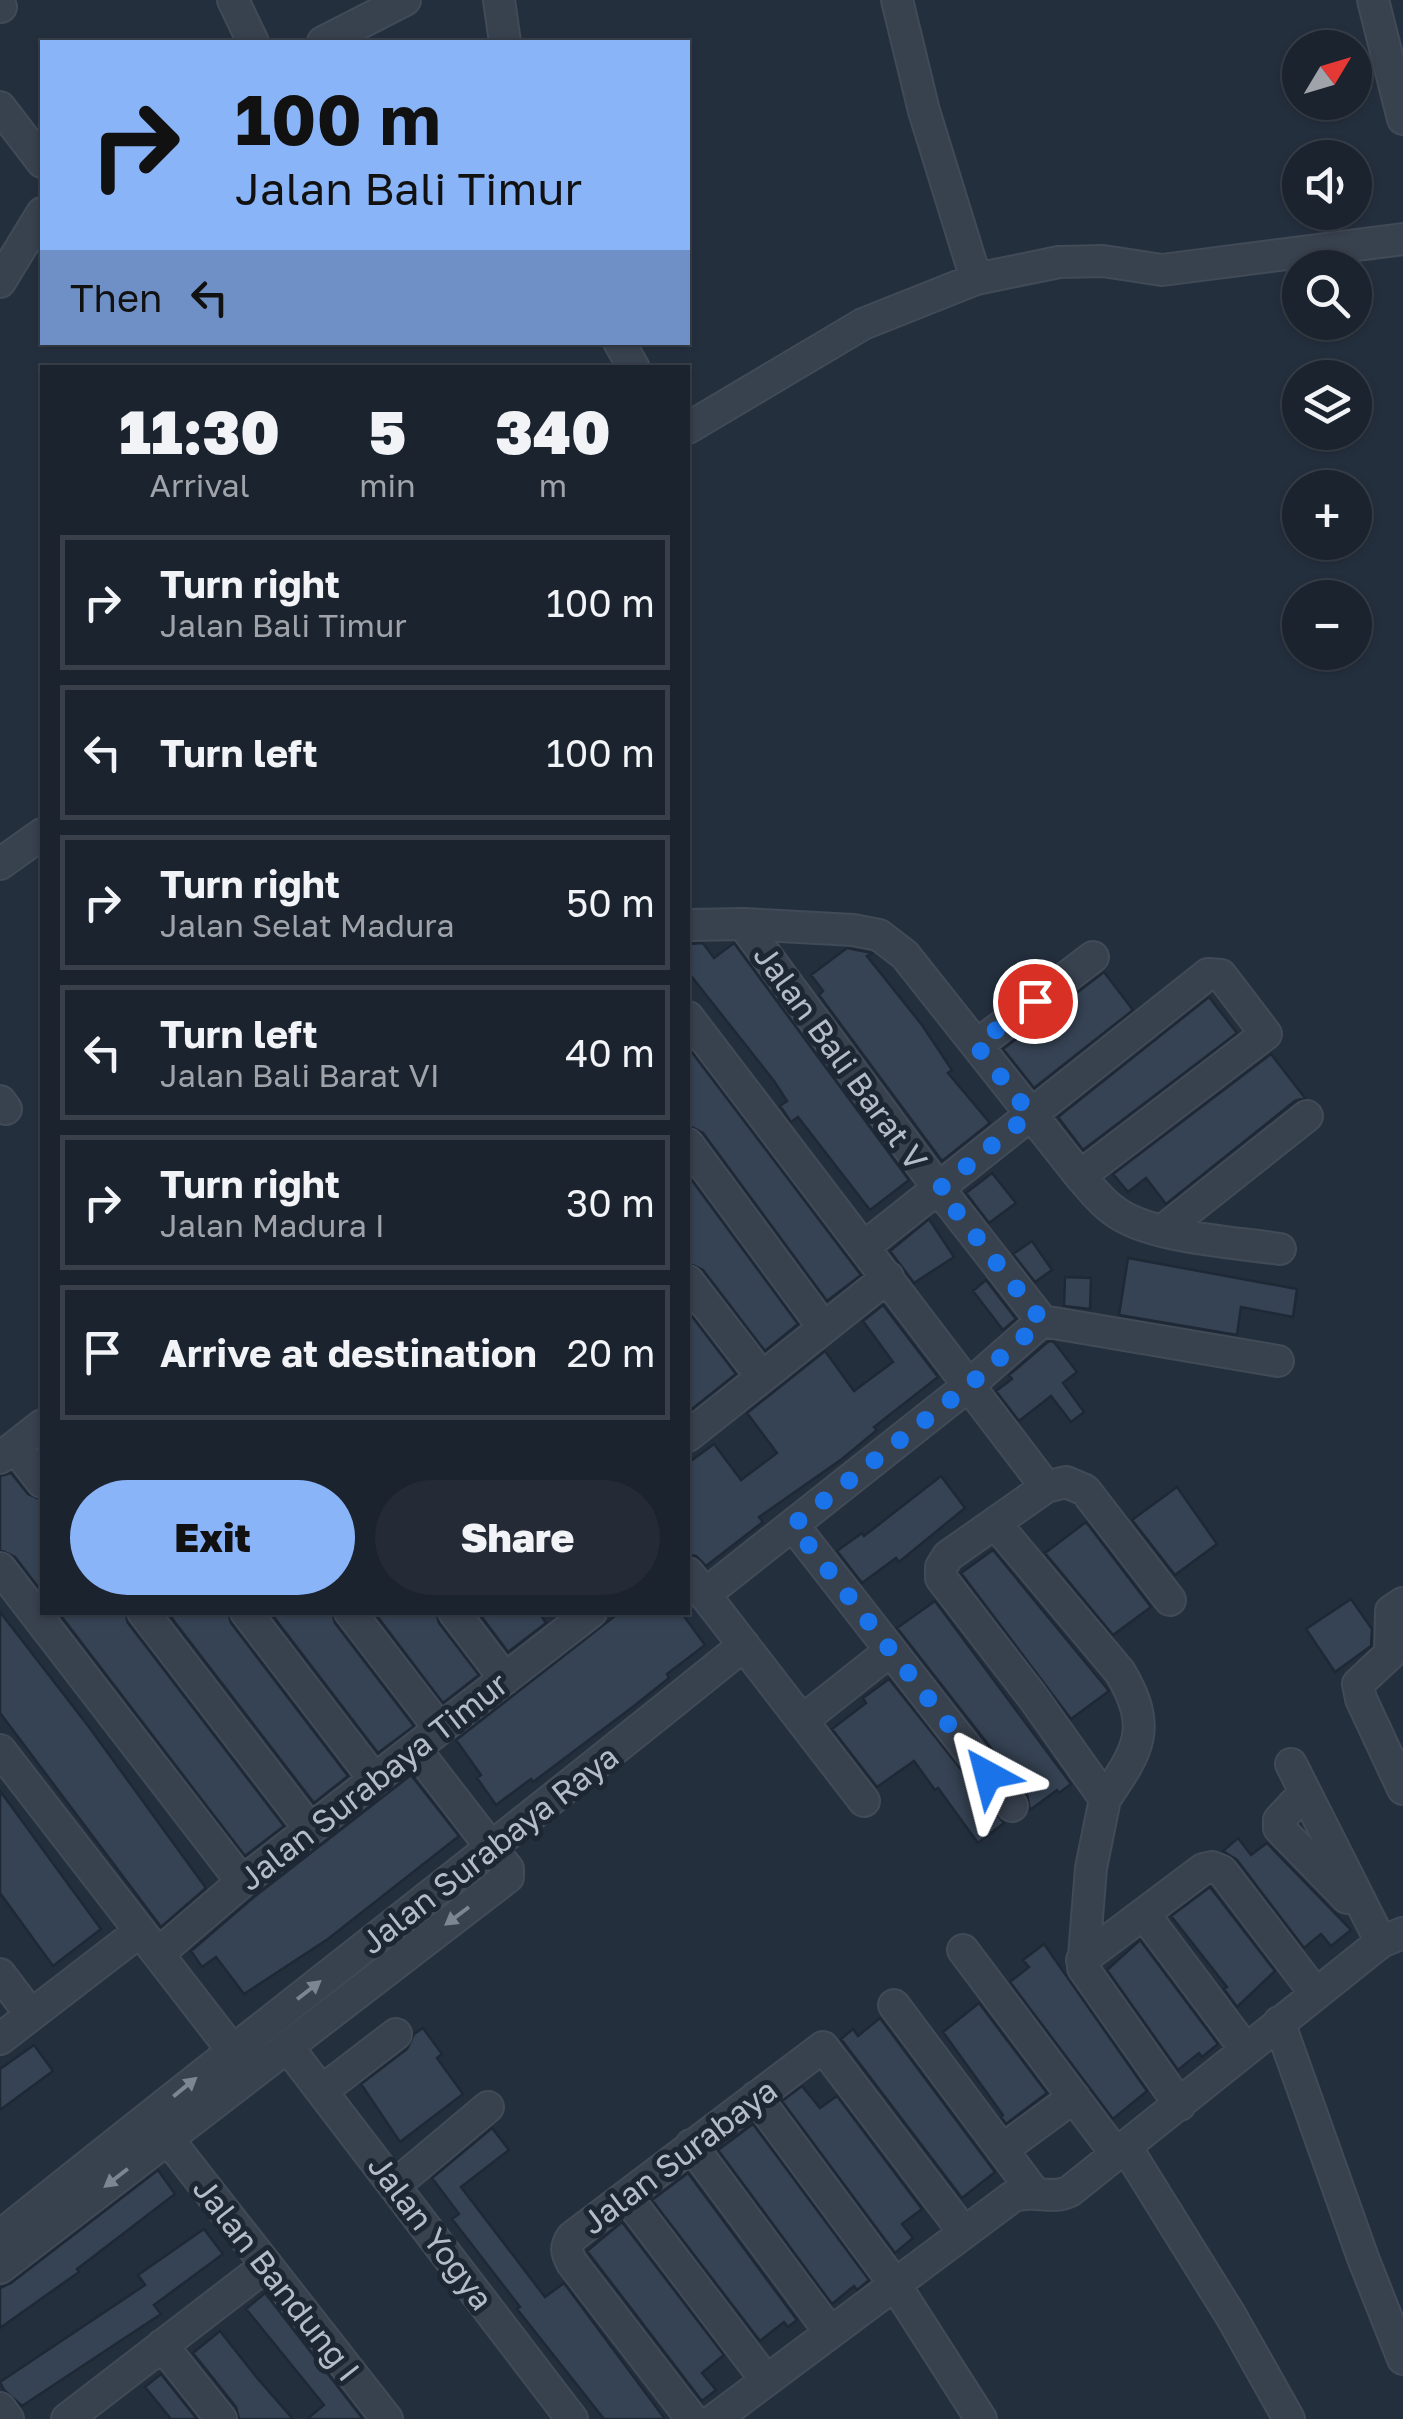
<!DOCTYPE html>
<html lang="en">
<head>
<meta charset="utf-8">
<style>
	body { margin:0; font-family:"Golos Text",sans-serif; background:#242b36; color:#f1f3f6; height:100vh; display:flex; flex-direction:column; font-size:38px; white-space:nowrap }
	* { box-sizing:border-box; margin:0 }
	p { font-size:32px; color:#a0a4aa }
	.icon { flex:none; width:55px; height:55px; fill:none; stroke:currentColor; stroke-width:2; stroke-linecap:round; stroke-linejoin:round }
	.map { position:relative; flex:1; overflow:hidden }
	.side { position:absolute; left:40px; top:365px; width:650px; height:1250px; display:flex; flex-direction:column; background:#1b232e; border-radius:0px; box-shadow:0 2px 8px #0004,0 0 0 2px #39404a }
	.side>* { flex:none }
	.guide { position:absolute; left:40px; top:40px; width:650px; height:305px; border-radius:0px; box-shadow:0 2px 8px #0004,0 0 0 2px #39404a; background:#8ab4f8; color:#111; overflow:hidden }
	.needle { width:65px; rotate:52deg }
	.buttons { position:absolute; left:1282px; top:30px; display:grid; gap:20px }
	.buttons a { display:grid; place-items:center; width:90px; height:90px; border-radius:50%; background:#1b232e; box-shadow:0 2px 8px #0004,0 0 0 2px #39404a; font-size:50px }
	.pin { position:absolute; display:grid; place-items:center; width:85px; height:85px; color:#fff; margin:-42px; border:5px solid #fff; border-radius:50%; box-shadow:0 2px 10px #0007 }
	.me { position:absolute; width:110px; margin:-55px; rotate:322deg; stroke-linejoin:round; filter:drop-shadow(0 0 8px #0008) }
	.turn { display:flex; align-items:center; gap:35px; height:210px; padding:0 30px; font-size:45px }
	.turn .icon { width:130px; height:130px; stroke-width:2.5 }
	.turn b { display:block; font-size:70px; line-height:85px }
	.then { display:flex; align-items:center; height:95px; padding:0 30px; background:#0003; gap:20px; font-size:38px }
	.eta { display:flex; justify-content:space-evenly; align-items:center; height:170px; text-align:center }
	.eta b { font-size:60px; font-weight:800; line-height:70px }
	.cta { display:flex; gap:20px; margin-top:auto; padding:20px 30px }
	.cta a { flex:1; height:115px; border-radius:60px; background:#8ab4f8; color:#111; font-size:40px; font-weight:800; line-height:115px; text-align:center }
	.cta a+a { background:#242b36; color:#f1f3f6 }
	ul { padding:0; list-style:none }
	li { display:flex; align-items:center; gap:30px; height:135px; margin:0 20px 15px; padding:0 10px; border:5px solid #39404a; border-radius:0px }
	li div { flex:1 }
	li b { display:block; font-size:38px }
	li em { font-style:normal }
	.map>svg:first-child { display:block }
	.building { fill:#364354; stroke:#1f2835; stroke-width:2.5 }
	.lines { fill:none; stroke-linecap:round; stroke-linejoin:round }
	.minor-casing { stroke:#414a57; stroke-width:34 }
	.minor { stroke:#38414e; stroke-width:30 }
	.oneway { fill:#7c8592 }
	.route { stroke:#1a73e8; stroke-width:18; stroke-dasharray:0 32.4 }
	.labels { text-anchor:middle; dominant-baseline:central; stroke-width:10; stroke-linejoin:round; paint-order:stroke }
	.street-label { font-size:32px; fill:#b4bcc9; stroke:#1d2633 }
</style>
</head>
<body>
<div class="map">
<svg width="1403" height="2419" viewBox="0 0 1403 2419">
	<rect width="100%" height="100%" fill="#242f3e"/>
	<path class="building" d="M703,943L714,958L734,943L909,1180L870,1210L798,1117L791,1122L780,1106L787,1101L774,1081L688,972V944Z
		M847,948L872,953L867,956L922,1025L952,1070L948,1073L990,1123L942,1161L819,995L823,991L811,975Z
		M1104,972L1133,1010L1034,1088L1003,1049Z
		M1209,997L1237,1033L1083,1150L1058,1117Z
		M688,1047L861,1275L827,1301L703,1133L688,1125Z
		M1271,1054L1305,1098L1295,1101L1166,1204L1146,1178L1128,1192L1113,1174Z
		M992,1173L1016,1203L989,1223L966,1193Z
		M688,1175L798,1324L765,1351L703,1270L688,1263Z
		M929,1219L954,1257L914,1283L890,1251Z
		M1032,1241L1052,1270L1035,1282L1013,1254Z
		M1128,1258L1297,1289L1293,1317L1241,1307L1237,1335L1119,1315Z
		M1065,1277L1091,1278L1090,1309L1064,1306Z
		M986,1280L1016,1319L1003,1330L973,1291Z
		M883,1305L938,1377L874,1427L877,1430L842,1459L759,1517L763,1522L706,1566L696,1556L688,1555V1463L714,1444L741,1480L777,1453L747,1413L825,1351L854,1391L893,1362L863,1321Z
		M688,1311L736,1374L692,1409L688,1403Z
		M1049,1341L1054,1342L1077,1372L1063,1383L1084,1412L1071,1422L1051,1396L1019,1421L996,1391L1012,1379L1009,1375Z
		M11,1473L28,1494L42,1500V1592L15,1557L0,1550V1476Z
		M941,1476L965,1508L899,1562L896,1558L862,1583L837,1551L862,1533L864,1536Z
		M1177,1487L1217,1544L1175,1575L1132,1520Z
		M1086,1522L1151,1607L1113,1635L1045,1553Z
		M993,1550L1109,1691L1071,1719L961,1573Z
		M1351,1599L1372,1629L1371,1646L1335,1672L1306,1629Z
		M935,1601L1071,1784L1059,1793L1057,1790L1030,1810L1027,1794L897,1628Z
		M0,1612L89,1727L206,1888L161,1927L0,1713Z
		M58,1612H125L128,1623L284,1826L245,1856Z
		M167,1612H228L231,1623L348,1776L314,1803Z
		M270,1612H332L335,1623L414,1726L378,1753Z
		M374,1612H436L439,1623L479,1675L443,1703Z
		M478,1612H539L546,1623L508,1652Z
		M620,1612H681L705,1645L667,1674L669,1678L634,1706L533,1782L531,1779L496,1805L477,1778L481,1775L456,1740Z
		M889,1679L1004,1823L978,1843L938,1788L935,1790L914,1761L877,1787L832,1729L866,1703L863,1698Z
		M411,1775L459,1836L328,1939L244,1994L216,1957L202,1967L191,1951L254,1897Z
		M0,1791L101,1929L53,1966L0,1893Z
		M1238,1838L1251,1855L1267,1843L1351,1930L1331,1946L1321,1934L1304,1948L1237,1860L1223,1851Z
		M1210,1887L1275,1971L1237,2007L1224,1989L1227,1987L1171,1916Z
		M1140,1940L1218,2044L1202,2057L1199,2053L1178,2070L1107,1970Z
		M1044,1944L1147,2091L1113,2119L1010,1982L1029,1967L1023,1960Z
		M979,2003L1047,2093L1006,2124L1001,2117L1003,2115L943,2032Z
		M880,2018L995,2172L962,2198L841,2039L853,2029L858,2036Z
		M423,2028L442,2054L437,2058L463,2094L400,2142L361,2084L407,2049L414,2034Z
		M34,2045L53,2071L0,2110V2069Z
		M802,2086L820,2108L837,2096L922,2209L902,2224L913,2238L895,2253L782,2101Z
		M753,2124L869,2280L857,2290L854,2286L832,2304L718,2150Z
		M492,2128L509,2150L461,2187L545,2297L564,2283L665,2419H604L517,2309L520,2307L452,2219L459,2214L432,2178Z
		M158,2170L175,2194L77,2269L79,2272L0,2328V2288L11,2283Z
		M688,2173L797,2320L788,2327L784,2322L760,2341L652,2200Z
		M622,2222L724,2355L702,2373L716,2390L702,2401L587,2251Z
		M204,2229L223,2254L154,2305L161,2314L22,2406L4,2390L0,2382L145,2285L138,2275Z
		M265,2293L363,2419H307L324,2405L246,2309Z
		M220,2331L258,2379L293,2419H239L236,2407L193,2353Z
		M161,2374L197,2419H171L145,2387Z"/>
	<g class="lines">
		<defs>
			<path id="minor" d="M233,0L253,42
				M499,0L505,42
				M897,0L924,111L976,279
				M1373,0L1403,119
				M0,7H1
				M323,42L405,0
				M0,107L42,162
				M0,282L42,213
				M619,342L634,368
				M688,428L863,324L976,279L1059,262L1103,261L1162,270L1403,239
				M0,864L42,834
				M743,924L939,1189L1042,1321L1278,1361
				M688,925L743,924L853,930L879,935L905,955L1080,1176C1090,1187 1100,1201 1113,1210C1148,1238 1235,1242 1280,1249
				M688,1017L1046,1487
				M977,1045L1093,957
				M0,1101L6,1109
				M688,1144L824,1328
				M1162,1231L1307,1116
				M864,1247L1208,974L1221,975L1266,1034L1080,1176
				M688,1281L762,1377
				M688,1436L888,1277
				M15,1447L42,1482
				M0,1458L42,1425
				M995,1523L1120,1672C1153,1728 1139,1749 1105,1799
				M793,1525L1012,1806
				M0,1568L242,1882
				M688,1573L864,1801
				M704,1595L968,1386L1042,1321
				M1170,1600L1085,1490L1066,1482L1046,1487L948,1556L941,1567V1578L1032,1696L1105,1799L1091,1868L1083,1968L1180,2105
				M1403,1603L1391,1611L1390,1654L1358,1684L1361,1699L1403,1789
				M143,1612L310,1829
				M246,1612L375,1780
				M350,1612L440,1729
				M454,1612L505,1679
				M803,1720L890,1651
				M0,1750L243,2064
				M1291,1764L1381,1942
				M1305,1792L1279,1820V1828L1347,1898
				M1144,1914L1246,2050
				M963,1950L1117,2155
				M158,1954L242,1882L591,1612
				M1082,1960L1203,1869L1212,1867L1222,1871L1316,1994
				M0,1974L31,2015
				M894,2005L1033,2191
				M1279,2022L1363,2258L1403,2359
				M0,2039L139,1932
				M287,2046L572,2419
				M323,2090L396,2034
				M756,2097L894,2283L981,2419
				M168,2139L387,2419
				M691,2145L830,2332
				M1126,2147L1231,2316L1289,2419
				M1002,2150L1074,2097
				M395,2185L488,2107
				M626,2196L766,2380
				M0,2236C247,2037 498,1845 744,1645
				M0,2268L508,1877V1869L416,1750
				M162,2345L221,2419
				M0,2408L8,2419
				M67,2419L267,2265
				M692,2419L572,2263C566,2252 565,2247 572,2237L823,2047L963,2231
				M715,2419L1012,2197C1033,2188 1051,2201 1070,2191L1381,1942L1403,1933"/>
		</defs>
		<use href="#minor" class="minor-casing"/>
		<use href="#minor" class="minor"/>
	</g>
	<defs><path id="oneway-solid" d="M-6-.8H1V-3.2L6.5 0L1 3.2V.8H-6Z" transform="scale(2.5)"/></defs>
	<g class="oneway">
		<use href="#oneway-solid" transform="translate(457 1916) rotate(143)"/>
		<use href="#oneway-solid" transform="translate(309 1990) rotate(-38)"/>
		<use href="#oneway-solid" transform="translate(185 2087) rotate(-39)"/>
		<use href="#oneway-solid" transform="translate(116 2178) rotate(142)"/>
	</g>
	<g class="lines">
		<path class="route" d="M988,1775L793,1525L968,1386L1042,1321L939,1189L1030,1114L976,1045L1035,1001"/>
	</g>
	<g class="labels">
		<g class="street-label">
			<text transform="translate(841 1057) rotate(54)">Jalan Bali Barat V</text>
			<text transform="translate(373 1781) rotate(-38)">Jalan Surabaya Timur</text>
			<text transform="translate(489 1849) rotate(-38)">Jalan Surabaya Raya</text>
			<text transform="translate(679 2156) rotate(-37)">Jalan Surabaya</text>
			<text transform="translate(431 2232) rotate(53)">Jalan Yogya</text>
			<text transform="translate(277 2279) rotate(52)">Jalan Bandung I</text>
		</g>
	</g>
</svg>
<div class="buttons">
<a><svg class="needle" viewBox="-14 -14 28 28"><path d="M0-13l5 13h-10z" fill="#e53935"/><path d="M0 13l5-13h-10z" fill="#a0a4aa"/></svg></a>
<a><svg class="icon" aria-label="sound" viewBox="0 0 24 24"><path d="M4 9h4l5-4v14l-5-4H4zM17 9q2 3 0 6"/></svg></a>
<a><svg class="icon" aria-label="search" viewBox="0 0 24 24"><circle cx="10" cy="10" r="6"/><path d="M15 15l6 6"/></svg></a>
<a><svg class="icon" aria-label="layers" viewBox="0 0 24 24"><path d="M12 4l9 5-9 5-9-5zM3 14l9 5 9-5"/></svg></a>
<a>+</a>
<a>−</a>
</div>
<div class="pin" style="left:1035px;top:1001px;background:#d93025"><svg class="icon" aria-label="arrive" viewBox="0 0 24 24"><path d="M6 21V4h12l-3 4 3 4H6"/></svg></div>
<svg class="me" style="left:988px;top:1775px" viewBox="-20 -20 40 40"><path d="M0-17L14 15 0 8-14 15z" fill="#1a73e8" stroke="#fff" stroke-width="4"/></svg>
<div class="guide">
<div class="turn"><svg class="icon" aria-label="right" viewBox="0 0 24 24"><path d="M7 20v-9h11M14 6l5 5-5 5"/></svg><div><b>100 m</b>Jalan Bali Timur</div></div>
<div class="then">Then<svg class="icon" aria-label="left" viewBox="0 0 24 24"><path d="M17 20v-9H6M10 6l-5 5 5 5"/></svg></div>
</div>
<section class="side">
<div class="eta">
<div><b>11:30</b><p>Arrival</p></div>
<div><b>5</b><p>min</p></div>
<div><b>340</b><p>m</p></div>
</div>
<ul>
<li><svg class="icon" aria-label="right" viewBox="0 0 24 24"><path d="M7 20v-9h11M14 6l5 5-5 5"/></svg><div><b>Turn right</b><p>Jalan Bali Timur</p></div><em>100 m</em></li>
<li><svg class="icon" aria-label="left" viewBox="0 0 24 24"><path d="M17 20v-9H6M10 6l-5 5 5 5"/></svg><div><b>Turn left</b></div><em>100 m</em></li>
<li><svg class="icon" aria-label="right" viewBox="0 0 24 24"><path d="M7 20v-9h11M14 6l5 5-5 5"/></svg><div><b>Turn right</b><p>Jalan Selat Madura</p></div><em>50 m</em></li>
<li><svg class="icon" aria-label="left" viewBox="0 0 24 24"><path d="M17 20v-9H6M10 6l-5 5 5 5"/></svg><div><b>Turn left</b><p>Jalan Bali Barat VI</p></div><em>40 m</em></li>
<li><svg class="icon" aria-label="right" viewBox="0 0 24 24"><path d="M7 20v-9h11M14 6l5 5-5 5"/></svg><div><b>Turn right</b><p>Jalan Madura I</p></div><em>30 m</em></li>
<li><svg class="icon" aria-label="arrive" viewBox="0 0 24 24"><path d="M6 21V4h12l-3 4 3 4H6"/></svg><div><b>Arrive at destination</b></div><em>20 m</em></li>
</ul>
<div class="cta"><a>Exit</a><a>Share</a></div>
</section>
</div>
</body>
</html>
